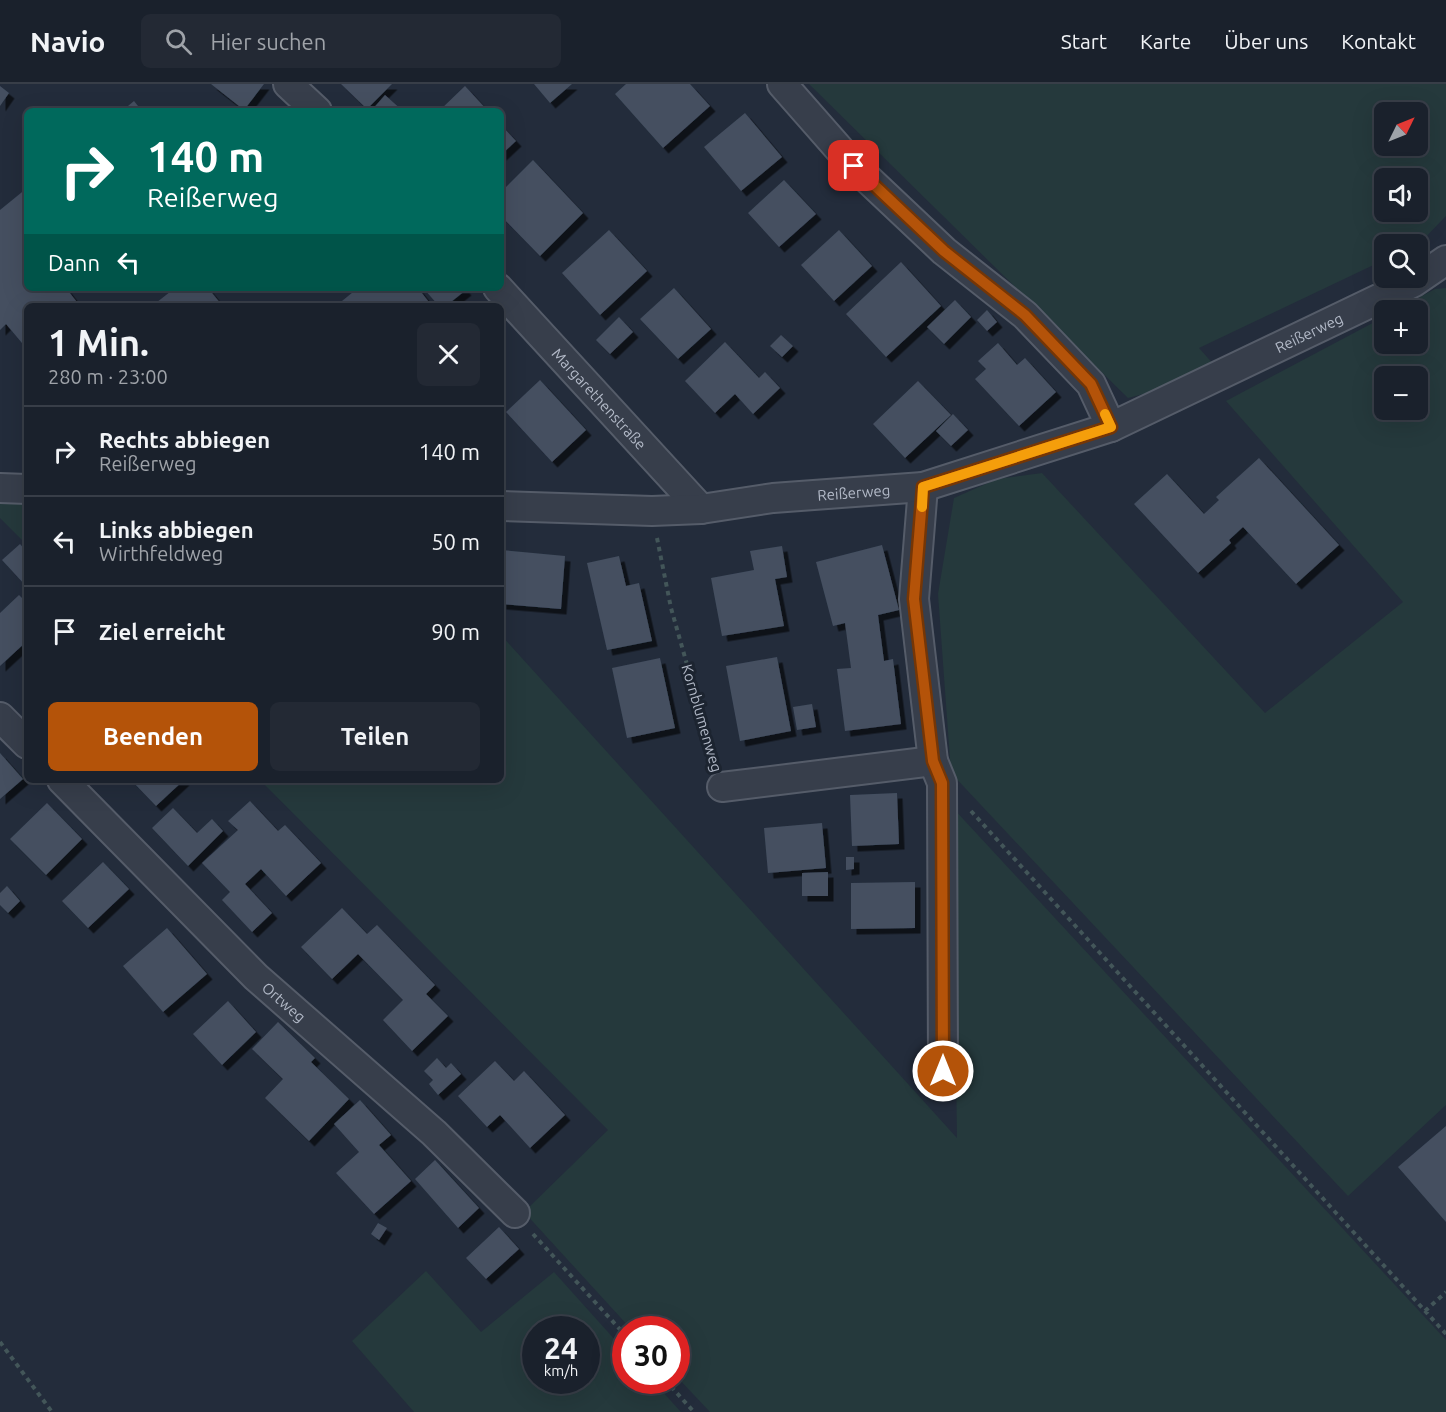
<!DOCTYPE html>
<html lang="de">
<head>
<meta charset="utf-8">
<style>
	body { margin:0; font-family:Ubuntu,sans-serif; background:#232934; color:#f1f3f6; height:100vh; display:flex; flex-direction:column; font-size:22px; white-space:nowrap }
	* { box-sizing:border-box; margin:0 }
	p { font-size:20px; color:#9fa3a9 }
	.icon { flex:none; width:33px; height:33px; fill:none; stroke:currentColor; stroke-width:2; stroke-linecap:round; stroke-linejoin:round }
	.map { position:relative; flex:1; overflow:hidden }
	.sheet { position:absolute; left:24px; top:219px; width:480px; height:480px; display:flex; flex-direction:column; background:#1a212c; border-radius:9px; box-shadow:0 6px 24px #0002,0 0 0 2px #383e48 }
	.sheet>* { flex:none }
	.hud { position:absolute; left:24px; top:24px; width:480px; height:183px; border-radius:9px; box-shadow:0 6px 24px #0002,0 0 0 2px #383e48; background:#00695c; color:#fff; overflow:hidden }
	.needle { width:39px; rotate:47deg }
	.fabs { position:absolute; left:1374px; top:18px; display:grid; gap:12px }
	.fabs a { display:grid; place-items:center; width:54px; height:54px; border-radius:9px; background:#1a212c; box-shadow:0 6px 24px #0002,0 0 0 2px #383e48; font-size:30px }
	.speed { position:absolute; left:522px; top:1232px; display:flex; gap:12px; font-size:30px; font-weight:700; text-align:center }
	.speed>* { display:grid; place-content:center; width:78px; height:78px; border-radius:50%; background:#1a212c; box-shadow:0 6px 24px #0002,0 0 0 2px #383e48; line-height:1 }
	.speed small { font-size:15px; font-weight:400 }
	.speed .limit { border:9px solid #d22; background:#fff; color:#111 }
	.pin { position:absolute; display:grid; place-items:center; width:51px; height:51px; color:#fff; margin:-26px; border-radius:12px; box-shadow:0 3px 9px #0006 }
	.me { position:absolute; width:66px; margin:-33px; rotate:0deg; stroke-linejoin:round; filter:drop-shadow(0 0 4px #0008) }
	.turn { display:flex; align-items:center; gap:21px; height:126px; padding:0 24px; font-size:27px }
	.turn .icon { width:78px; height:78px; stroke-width:2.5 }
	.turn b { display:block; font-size:42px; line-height:51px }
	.then { display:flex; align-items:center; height:57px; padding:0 24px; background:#0003; gap:12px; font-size:22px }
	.round { display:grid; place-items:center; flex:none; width:63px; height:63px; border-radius:9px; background:#232934 }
	.overview { display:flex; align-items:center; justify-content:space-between; height:102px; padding:0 24px }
	h1 { font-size:36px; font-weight:700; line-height:45px }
	.cta { display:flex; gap:12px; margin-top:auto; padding:12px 24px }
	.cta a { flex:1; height:69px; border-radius:9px; background:#b45309; color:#fff; font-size:24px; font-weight:700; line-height:69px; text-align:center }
	.cta a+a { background:#232934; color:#f1f3f6 }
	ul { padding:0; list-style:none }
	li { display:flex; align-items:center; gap:18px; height:90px; padding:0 24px; border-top:2px solid #383e48 }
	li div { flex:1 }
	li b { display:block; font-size:22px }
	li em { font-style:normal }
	header { display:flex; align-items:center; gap:36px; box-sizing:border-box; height:84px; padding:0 30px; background:#1a212c; border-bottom:2px solid #383e48 }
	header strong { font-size:28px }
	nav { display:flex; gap:33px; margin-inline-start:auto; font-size:21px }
	.search { width:420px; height:54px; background:#232934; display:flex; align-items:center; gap:15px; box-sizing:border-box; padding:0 21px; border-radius:9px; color:#9fa3a9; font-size:22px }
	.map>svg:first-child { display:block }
	.green { fill:#25393c; fill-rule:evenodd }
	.building { fill:#444f60; filter:url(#shadow) }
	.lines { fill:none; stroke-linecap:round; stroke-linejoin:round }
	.street-casing { stroke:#555c69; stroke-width:32 }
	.path { stroke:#435659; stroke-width:4; stroke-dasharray:4.5 4.5; stroke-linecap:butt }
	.street { stroke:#373e4b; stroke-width:28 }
	.route-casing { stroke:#753606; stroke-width:15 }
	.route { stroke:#b45309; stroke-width:10 }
	.slow { stroke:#f59e0b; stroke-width:10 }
	.labels { text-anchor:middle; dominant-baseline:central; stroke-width:6; stroke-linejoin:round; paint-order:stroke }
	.street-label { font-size:15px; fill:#b2b9c7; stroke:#1c2430 }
</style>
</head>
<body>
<header>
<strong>Navio</strong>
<div class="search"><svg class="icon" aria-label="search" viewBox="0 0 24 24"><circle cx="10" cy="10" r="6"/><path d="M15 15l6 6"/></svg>Hier suchen</div>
<nav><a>Start</a><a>Karte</a><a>Über uns</a><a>Kontakt</a></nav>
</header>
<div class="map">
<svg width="1446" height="1328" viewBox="0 0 1446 1328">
	<defs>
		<filter id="shadow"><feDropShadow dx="5.5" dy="5.5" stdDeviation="0" flood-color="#0009"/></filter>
	</defs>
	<rect width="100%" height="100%" fill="#232c3b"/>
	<path class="green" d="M809,0H1446V132L1419,160H1384V176L1199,264L1215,282L1178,301L1128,314ZM1384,28H1418V62H1384ZM1384,94H1418V128H1384Z
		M1446,204V1021L1348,1112L951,689L938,510L954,414L997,395L1042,389L1265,629L1403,518L1226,317L1384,233V260H1418V226H1396L1435,205ZM1384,292H1418V326H1384Z
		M0,418L27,420V461L0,434Z
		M501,551L957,1054L952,723L1446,1256V1328H710L677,1293L676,1245H631L524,1128L608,1046L260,696H501Z
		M426,1187L481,1248L554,1188L625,1267L626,1296H652L681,1328H414L352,1257ZM536,1245H586V1296H536Z"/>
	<path class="building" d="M211,0H264L244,26Z
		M341,0H392L367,25Z
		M534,0H572L550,19Z
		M626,0H690L710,22L663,64L615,10Z
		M0,2L9,9L0,22Z
		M465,2L488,27H439Z
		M385,11L403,27H371Z
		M134,17L142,27H122Z
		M745,29L782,73L741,107L704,63Z
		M501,41L516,57L501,71Z
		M533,76L583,129L540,172L501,132V108Z
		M784,96L816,130L779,163L748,129Z
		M27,104V204H66L80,222H27V265L6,240L0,246V126Z
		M609,146L647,187L600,231L562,189Z
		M839,146L872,182L834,217L801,181Z
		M901,178L941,222L886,273L846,230Z
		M175,204H208L221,220L152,222Z
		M358,204H418L432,222H345L342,217Z
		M423,204H464L466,206L446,222H439Z
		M674,204L711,245L678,275L640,235Z
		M955,216L971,233L944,260L927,243Z
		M987,226L997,238L987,247L977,236Z
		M619,233L633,248L610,270L596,256Z
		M781,251L793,262L782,273L770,262Z
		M725,258L759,294L765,288L780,304L753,330L735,310L715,329L685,297Z
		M998,259L1017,281L1025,274L1056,308L1019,342L975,295L986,285L978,277Z
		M540,296L586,346L552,378L506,328Z
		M918,297L951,331L905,374L873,340Z
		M953,330L968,346L951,362L936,347Z
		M1259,374L1339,461L1296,500L1243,443L1229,456L1231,459L1198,489L1134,420L1167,390L1204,430L1219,416L1216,413Z
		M20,460L27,468V499L25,501L2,476Z
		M882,461L899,526L878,531L884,577L893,575L901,640L845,647L837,585L851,584L845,539L833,542L816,478Z
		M782,462L787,493L775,495L784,542L722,552L711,494L754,486L750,467Z
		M501,466L565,472L561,525L501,520Z
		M619,472L626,502L639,499L652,557L607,566L587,479Z
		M19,511L27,519V557L0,582V529Z
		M777,573L791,647L740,657L726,582Z
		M660,574L675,644L627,654L612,584Z
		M812,620L816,643L797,646L793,623Z
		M0,669L23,695L0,715Z
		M131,696H184L156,722Z
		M897,709L899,760L852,762L850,711Z
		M250,717L278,747L285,741L321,779L286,812L261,785L245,800L272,829L252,848L222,816L230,808L202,779L238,746L228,737Z
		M47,719L82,755L46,791L10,755Z
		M173,724L197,749L212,735L223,747L188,782L152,744Z
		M822,739L826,784L768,789L764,744Z
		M846,773H854V785L846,786Z
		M103,778L129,805L88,844L62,817Z
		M828,788V812H802V789Z
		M915,798V844L851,845V799Z
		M7,802L20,817L8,829L0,821V809Z
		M342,824L367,850L377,841L435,901L426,910L448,932L412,967L383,936L403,916L358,870L332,895L301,863Z
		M167,844L207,890L163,928L123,882Z
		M228,917L256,948L222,981L193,950Z
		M278,938L315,974L311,978L349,1015L309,1057L265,1014L283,995L252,965Z
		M437,974L446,984L451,979L461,990L438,1011L429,1000L433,996L424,987Z
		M495,977L514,997L524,987L565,1031L530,1064L500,1031L487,1043L458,1012Z
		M360,1016L391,1051L379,1061L411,1097L374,1130L336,1089L359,1068L334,1040Z
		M1446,1042V1138L1398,1083Z
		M435,1076L479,1124L458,1144L415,1095Z
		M378,1139L387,1144L379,1156L371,1150Z
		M499,1143L519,1165L486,1195L466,1174Z"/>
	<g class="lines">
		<defs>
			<g id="street">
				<path d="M288,0L317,27"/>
				<path d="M782,0L854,82L944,167L1025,231L1091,300L1111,343"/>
				<path id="s1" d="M498,204L701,425"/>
				<path d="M923,403L914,515L933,677L942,699L943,987"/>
				<path d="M0,404L27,405"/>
				<path id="s2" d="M501,422L652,427L701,425L773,414L923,403L1111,343L1414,198L1446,176"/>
				<path d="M0,633L27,660"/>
				<path id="s3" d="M62,696L256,893L434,1049L515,1129"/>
				<path d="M722,703L933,677"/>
			</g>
		</defs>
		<use href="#street" class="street-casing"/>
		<path class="path" d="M657,454L671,524L714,676
			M971,727L1446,1250
			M533,1150L626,1252
			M1425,1227L1446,1208
			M0,1258L52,1328
			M665,1296L694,1328"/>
		<use href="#street" class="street"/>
	</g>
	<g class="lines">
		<defs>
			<path id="route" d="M854,82L944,167L1025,231L1091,300L1111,343L923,403L914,515L933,677L942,699L943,987"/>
		</defs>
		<use href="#route" class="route-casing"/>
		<use href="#route" class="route"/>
		<path class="slow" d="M922,423L923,403L1111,343L1105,330"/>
	</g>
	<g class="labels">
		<g class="street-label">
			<text stroke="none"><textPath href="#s2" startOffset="840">Reißerweg</textPath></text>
			<text stroke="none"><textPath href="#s1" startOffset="150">Margarethenstraße</textPath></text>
			<text stroke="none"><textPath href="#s2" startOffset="354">Reißerweg</textPath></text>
			<text transform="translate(702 634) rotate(74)">Kornblumenweg</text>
			<text stroke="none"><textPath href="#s3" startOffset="314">Ortweg</textPath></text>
		</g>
	</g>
</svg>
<div class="fabs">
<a><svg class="needle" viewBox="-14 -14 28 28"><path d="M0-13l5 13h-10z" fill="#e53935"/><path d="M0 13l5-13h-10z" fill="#9fa3a9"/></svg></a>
<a><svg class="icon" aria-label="sound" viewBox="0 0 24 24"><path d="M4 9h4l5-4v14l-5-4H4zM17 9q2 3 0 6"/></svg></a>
<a><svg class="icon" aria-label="search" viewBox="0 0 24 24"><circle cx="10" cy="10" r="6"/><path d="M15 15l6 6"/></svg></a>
<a>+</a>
<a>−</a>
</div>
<div class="speed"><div>24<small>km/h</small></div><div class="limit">30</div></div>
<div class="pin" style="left:854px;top:82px;background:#d93025"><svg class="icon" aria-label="arrive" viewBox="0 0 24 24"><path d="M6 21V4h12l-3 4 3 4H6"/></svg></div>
<svg class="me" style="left:943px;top:987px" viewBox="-20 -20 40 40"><circle r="17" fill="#b45309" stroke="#fff" stroke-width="3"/><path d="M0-11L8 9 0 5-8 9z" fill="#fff"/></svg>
<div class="hud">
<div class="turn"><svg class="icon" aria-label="right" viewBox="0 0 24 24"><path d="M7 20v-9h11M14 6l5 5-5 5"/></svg><div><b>140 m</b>Reißerweg</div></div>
<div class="then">Dann<svg class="icon" aria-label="left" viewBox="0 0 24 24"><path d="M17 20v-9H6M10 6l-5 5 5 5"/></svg></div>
</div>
<section class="sheet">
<div class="overview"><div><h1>1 Min.</h1><p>280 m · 23:00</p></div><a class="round"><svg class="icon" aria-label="close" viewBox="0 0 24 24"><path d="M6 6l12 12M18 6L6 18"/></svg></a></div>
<ul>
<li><svg class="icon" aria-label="right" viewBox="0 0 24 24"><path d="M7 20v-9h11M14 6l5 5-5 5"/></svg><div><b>Rechts abbiegen</b><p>Reißerweg</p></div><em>140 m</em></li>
<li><svg class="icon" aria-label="left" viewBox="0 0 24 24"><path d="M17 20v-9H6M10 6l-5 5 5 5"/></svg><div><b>Links abbiegen</b><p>Wirthfeldweg</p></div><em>50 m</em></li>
<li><svg class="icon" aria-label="arrive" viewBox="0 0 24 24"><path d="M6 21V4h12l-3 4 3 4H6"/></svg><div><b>Ziel erreicht</b></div><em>90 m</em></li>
</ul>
<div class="cta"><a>Beenden</a><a>Teilen</a></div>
</section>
</div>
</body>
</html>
